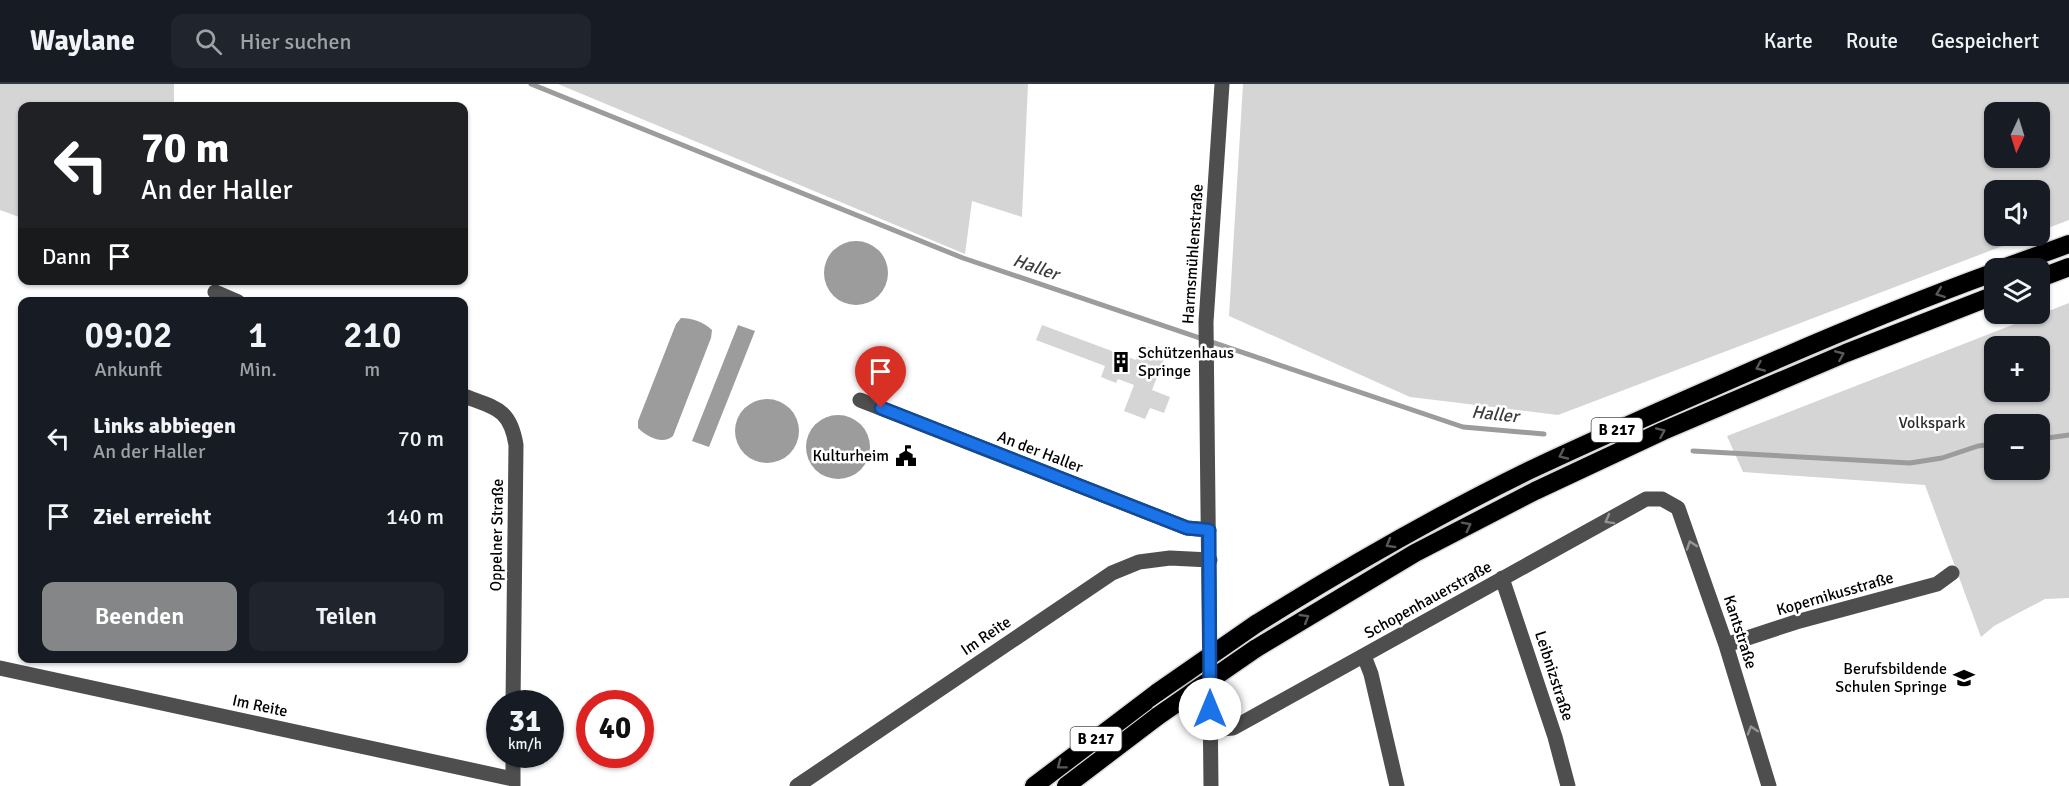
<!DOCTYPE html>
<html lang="de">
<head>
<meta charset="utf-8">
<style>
	body { margin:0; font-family:Signika,sans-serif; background:#20242c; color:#f1f3f6; height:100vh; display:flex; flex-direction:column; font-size:22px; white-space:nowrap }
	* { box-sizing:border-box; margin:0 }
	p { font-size:20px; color:#9ea1a6 }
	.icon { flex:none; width:33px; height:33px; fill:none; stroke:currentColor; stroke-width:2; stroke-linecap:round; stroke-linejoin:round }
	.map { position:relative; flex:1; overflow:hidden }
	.sheet { position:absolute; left:18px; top:213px; width:450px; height:366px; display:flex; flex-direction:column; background:#171b24; border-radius:12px; box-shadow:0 2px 4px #0004 }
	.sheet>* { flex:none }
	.hud { position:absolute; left:18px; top:18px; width:450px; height:183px; border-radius:12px; box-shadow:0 2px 4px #0004; background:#202124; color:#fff; overflow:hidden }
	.needle { width:39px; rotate:184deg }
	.tools { position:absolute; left:1984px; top:18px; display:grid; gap:12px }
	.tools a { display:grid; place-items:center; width:66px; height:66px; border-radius:12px; background:#171b24; box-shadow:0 2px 4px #0004; font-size:30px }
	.speed { position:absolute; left:486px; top:606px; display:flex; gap:12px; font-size:30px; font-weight:700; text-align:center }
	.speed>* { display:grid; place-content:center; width:78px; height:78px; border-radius:50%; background:#171b24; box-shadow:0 2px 4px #0004; line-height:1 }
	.speed small { font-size:15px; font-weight:400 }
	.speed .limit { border:9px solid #d22; background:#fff; color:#111 }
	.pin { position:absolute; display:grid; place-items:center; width:51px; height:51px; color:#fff; margin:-62px -26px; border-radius:50% 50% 50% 0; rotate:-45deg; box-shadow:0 0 6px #0007 }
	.pin .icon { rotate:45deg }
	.me { position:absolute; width:66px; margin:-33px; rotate:0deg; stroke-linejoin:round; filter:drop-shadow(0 0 4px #0008) }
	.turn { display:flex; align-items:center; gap:21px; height:126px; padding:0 24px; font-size:27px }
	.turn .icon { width:78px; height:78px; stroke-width:2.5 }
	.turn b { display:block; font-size:42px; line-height:51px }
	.then { display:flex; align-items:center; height:57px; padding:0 24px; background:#0003; gap:12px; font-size:22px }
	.eta { display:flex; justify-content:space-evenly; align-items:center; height:102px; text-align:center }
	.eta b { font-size:36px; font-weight:600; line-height:42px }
	.primary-button { display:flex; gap:12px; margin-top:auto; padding:12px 24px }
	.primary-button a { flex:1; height:69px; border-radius:12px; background:#858687; color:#fff; font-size:24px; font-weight:600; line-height:69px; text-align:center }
	.primary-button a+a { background:#20242c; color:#f1f3f6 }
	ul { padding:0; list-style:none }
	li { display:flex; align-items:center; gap:18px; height:78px; padding:0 24px }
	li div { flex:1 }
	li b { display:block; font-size:22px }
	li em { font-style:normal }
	header { display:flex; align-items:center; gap:36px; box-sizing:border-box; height:84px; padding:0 30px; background:#171b24; border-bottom:2px solid #363941 }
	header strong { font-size:28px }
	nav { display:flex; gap:33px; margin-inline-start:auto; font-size:21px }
	.search { width:420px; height:54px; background:#20242c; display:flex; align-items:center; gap:15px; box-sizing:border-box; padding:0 21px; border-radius:12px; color:#9ea1a6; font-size:22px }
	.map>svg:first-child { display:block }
	.green { fill:#d5d5d5; fill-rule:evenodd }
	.water { fill:#9c9c9c }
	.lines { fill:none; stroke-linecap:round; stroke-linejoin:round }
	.stream { stroke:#9c9c9c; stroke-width:5 }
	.highway-casing { stroke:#dbdbdb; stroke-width:21 }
	.minor { stroke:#4e4e4e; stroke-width:15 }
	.highway { stroke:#000; stroke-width:18 }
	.highway-bridge-casing { stroke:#dbdbdb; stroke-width:21; stroke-linecap:butt }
	.highway-bridge { stroke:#000; stroke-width:18 }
	.oneway { stroke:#595959 }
	.oneway2 { stroke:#959595 }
	.route-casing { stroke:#114b97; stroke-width:15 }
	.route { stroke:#1a73e8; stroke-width:10 }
	.labels { text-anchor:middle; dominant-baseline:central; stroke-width:5; stroke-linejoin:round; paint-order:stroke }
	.shield { fill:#fff; stroke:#4c4c4c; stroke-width:1.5 }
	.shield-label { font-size:15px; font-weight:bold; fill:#000 }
	.street-label { font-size:16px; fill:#000; stroke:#fff }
	.poi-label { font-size:16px; fill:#000; stroke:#fff; text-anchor:end }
	.park-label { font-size:16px; fill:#2c2c2c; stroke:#fff }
	.water-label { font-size:18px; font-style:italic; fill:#3d3d3d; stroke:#fff }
</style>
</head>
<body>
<header>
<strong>Waylane</strong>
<div class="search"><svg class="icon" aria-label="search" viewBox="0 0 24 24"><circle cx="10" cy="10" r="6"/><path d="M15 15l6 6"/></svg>Hier suchen</div>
<nav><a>Karte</a><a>Route</a><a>Gespeichert</a></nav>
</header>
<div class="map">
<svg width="2069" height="702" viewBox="0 0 2069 702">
	<rect width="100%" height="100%" fill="#fff"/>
	<path class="green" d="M0,0H174V22H22V134L0,126Z
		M558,0H1028L1022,133L972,117L965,170Z
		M1243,0H2069V136L2040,147V106H1995V152H2029L1558,331L1410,313L1229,232ZM1995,28H2040V74H1995Z
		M2069,219V514L2045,515L1994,542L1981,553L1925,401L1743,388L1727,352ZM1995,262H2040V308H1995ZM1995,340H2040V386H1995Z
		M1042,241L1136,276L1142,260L1166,270L1152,306L1170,313L1164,329L1150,324L1145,335L1124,327L1134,301L1118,295L1116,299L1101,293L1105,282L1036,256Z"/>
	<path class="water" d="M824 189a32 32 0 1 1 64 0a32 32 0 1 1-64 0Z
		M681,234C692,234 704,238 712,246L711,254L673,352C663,361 647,353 638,344V337L676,240Z
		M738,241L755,247L709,363L692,357Z
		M735 347a32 32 0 1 1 64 0a32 32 0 1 1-64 0Z
		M806 363a32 32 0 1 1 64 0a32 32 0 1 1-64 0Z"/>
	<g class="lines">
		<path class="stream" d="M531,0L963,174L1463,343L1544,350
			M2040,355L2069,351
			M1693,367L1910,379L1942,374L1978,362L1995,360"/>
		<defs>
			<path id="highway" d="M2003,184L2069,160
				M2040,194L2069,183
				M1256,540C1344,485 1434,433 1528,387C1596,355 1666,324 1735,294C1821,256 1907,220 1995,188
				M1255,565L1415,469L1535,407L1663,347L1846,269L1995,211
				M1034,702L1158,608
				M1066,702L1158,632"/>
		</defs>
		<use href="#highway" class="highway-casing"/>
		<path class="minor" d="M215,208L238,218
			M464,312C495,324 510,324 516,361L513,620
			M860,316L1187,444L1209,446
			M1502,494L1555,653L1568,702
			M1726,561L1796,538L1937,500L1952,489
			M1364,572L1371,590L1397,702
			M0,584L513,695
			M1210,646L1233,644L1646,415H1662L1678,424L1726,561L1769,702
			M513,702V670
			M797,702L1112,489L1139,478L1170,474L1210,476
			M1211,702L1206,238L1222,0"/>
		<use href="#highway" class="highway"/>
		<defs>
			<path id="highway-bridge" d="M1158,608L1256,540
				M1158,632L1255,565"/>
		</defs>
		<use href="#highway-bridge" class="highway-bridge-casing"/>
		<use href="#highway-bridge" class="highway-bridge"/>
	</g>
	<defs><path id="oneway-chevron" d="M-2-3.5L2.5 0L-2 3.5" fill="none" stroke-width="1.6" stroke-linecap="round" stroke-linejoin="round" transform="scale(1.5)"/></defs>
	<g class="oneway">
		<use href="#oneway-chevron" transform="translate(1940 209) rotate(159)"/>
		<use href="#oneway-chevron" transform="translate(1840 271) rotate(-23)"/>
		<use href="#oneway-chevron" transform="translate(1760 283) rotate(156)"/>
		<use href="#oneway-chevron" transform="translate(1661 348) rotate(-24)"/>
		<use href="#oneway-chevron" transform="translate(1563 371) rotate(155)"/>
		<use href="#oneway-chevron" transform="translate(1467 442) rotate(-27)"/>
		<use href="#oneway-chevron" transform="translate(1390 460) rotate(150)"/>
		<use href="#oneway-chevron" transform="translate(1305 534) rotate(-31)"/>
		<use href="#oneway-chevron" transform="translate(1061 681) rotate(143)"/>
	</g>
	<g class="oneway2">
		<use href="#oneway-chevron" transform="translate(1609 436) rotate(151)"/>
		<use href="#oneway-chevron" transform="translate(1691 461) rotate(-109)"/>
		<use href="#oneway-chevron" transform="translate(1752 646) rotate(-107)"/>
	</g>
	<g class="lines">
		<defs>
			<path id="route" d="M881,324L1187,444L1209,446L1210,625"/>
		</defs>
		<use href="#route" class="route-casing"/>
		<use href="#route" class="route"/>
	</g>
	<defs>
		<symbol id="building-bare" viewBox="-9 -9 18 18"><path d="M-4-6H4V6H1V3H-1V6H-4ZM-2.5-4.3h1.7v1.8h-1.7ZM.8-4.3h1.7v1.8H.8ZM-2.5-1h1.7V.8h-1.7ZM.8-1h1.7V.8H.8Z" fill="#000" stroke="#fff" stroke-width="2.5" paint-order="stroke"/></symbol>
		<symbol id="civic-bare" viewBox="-9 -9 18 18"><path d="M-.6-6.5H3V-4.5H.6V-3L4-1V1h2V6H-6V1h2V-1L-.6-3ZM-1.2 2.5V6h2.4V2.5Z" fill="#000" stroke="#fff" stroke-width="2.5" paint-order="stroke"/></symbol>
		<symbol id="school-bare" viewBox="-9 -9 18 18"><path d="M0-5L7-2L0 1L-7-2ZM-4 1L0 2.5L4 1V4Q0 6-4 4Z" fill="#000" stroke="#fff" stroke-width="2.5" paint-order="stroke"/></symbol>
	</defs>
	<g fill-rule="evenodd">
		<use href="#building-bare" x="1106" y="263" width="30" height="30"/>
		<use href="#civic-bare" x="891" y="357" width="30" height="30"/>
		<use href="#school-bare" x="1949" y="579" width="30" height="30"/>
	</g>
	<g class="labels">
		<g class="shield">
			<rect x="1591.5" y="334" width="51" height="24" rx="4.5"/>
			<rect x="1070.5" y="643" width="51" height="24" rx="4.5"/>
		</g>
		<g class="shield-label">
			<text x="1617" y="346">B 217</text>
			<text x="1096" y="655">B 217</text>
		</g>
		<g class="street-label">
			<text transform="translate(1193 170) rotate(-86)">Harmsmühlenstraße</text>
			<text transform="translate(1040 368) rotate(21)">An der Haller</text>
			<text transform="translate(497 451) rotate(-89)">Oppelner Straße</text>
			<text transform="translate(1835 510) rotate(-16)">Kopernikusstraße</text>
			<text transform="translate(1428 516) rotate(-29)">Schopenhauerstraße</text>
			<text transform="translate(1740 548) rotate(72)">Kantstraße</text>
			<text transform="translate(986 552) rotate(-34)">Im Reite</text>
			<text transform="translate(1554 592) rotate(72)">Leibnizstraße</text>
			<text transform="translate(260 622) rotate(12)">Im Reite</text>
		</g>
		<g class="poi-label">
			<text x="1138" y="269" text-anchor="start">Schützenhaus<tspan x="1138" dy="18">Springe</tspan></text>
			<text x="889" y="372">Kulturheim</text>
			<text x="1947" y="585">Berufsbildende<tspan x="1947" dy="18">Schulen Springe</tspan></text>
		</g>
		<g class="park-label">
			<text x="1932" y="339">Volkspark</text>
		</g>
		<g class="water-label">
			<text transform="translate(1036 183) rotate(19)">Haller</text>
			<text transform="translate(1495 330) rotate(6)">Haller</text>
		</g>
	</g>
</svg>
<div class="tools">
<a><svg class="needle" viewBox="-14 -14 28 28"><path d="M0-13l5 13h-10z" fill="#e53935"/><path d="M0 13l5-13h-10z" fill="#9ea1a6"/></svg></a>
<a><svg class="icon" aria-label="sound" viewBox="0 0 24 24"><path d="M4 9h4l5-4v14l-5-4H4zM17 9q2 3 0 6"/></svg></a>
<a><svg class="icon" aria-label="layers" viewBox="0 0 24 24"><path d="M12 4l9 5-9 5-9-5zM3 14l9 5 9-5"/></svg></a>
<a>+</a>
<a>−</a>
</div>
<div class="speed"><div>31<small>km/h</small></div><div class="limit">40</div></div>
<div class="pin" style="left:881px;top:324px;background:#d93025"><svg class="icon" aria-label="arrive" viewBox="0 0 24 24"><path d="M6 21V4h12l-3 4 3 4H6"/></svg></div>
<svg class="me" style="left:1210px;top:625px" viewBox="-20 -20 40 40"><circle r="19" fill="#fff"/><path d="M0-13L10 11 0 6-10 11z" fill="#1a73e8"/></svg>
<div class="hud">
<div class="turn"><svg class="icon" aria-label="left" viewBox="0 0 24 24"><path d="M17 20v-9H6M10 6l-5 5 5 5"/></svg><div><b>70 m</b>An der Haller</div></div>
<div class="then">Dann<svg class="icon" aria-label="arrive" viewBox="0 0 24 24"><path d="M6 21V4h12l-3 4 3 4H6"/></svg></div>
</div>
<section class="sheet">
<div class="eta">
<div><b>09:02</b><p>Ankunft</p></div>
<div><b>1</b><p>Min.</p></div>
<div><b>210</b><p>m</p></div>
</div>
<ul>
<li><svg class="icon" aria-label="left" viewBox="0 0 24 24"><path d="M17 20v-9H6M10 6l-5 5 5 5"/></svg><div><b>Links abbiegen</b><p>An der Haller</p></div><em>70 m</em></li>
<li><svg class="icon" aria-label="arrive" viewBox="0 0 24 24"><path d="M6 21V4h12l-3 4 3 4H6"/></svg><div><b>Ziel erreicht</b></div><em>140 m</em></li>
</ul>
<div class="primary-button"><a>Beenden</a><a>Teilen</a></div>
</section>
</div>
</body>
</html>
